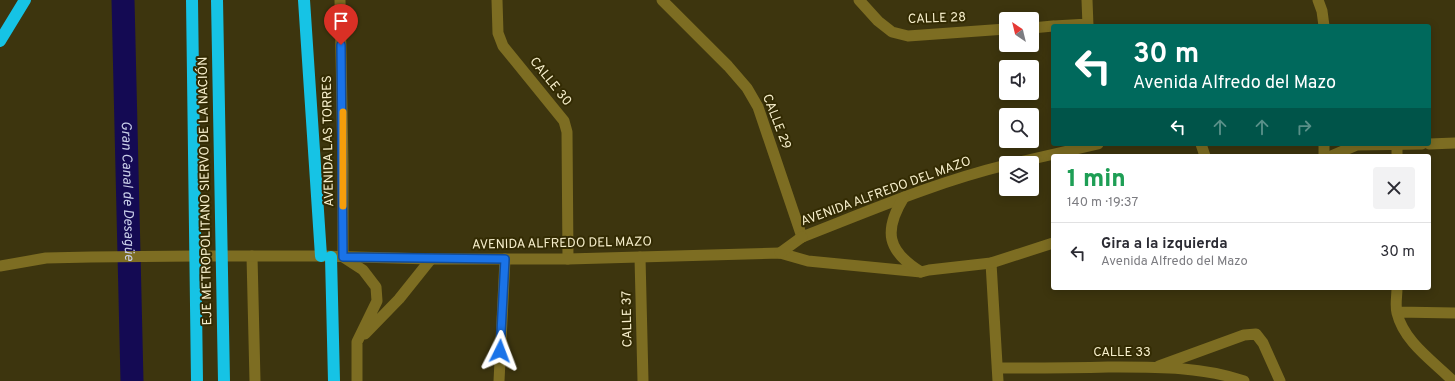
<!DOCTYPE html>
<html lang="es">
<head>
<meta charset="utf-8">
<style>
	body { margin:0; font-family:Overpass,sans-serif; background:#f2f2f3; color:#2b2b33; height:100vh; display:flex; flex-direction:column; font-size:15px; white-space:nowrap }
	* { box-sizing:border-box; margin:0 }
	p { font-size:13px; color:#7c7c81 }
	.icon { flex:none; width:22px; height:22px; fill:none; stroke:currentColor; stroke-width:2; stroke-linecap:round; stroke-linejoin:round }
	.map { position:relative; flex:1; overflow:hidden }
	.drawer { position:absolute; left:1051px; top:154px; width:380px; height:136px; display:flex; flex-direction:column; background:#fff; border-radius:4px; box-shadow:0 2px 10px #0003 }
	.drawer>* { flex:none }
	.top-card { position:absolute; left:1051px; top:24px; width:380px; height:122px; border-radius:4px; box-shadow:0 2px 10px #0003; background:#00695c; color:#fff; overflow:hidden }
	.needle { width:26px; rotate:325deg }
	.buttons { position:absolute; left:999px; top:12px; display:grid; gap:8px }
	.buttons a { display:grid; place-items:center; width:40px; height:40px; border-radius:4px; background:#fff; box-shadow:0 2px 10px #0003; font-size:20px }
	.pin { position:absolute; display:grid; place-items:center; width:34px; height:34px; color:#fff; margin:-41px -17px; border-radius:50% 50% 50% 0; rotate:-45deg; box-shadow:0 0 4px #0007 }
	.pin .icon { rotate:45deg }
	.me { position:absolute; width:44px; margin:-22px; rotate:3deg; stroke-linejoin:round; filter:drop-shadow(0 0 3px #0008) }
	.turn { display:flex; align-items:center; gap:14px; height:84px; padding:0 16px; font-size:18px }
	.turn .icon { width:52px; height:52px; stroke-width:2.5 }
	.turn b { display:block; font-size:28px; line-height:34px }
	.lanes { display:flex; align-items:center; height:38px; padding:0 16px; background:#0003; justify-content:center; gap:20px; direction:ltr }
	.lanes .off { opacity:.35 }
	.round { display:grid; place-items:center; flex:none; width:42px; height:42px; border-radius:4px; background:#f2f2f3 }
	.overview { display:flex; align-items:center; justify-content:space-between; height:68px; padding:0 16px }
	h1 { font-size:24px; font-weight:800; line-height:30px; color:#1e9e55 }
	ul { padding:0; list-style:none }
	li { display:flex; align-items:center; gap:12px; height:60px; padding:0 16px; border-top:1px solid #e1e1e2 }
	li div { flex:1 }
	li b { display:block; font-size:15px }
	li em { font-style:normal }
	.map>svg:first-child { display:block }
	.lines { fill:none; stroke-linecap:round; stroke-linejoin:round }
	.canal { stroke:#140a53; stroke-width:23 }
	.service { stroke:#7d6d22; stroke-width:11 }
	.minor { stroke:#7d6d22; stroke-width:11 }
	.tertiary { stroke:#7d6d22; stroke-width:11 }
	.secondary { stroke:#7d6d22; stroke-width:11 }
	.motorway { stroke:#16c3e5; stroke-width:12 }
	.route-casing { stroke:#114b97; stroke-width:10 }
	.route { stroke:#1a73e8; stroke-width:7 }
	.slow { stroke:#f59e0b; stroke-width:7 }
	.labels { text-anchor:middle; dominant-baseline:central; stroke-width:4; stroke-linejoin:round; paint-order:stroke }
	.street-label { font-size:13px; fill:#f6eecb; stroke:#332b03 }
	.water-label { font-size:14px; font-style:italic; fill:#cacfe9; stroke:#332b03 }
</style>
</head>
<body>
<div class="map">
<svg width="1455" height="381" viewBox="0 0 1455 381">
	<rect width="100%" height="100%" fill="#3d350e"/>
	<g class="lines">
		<path class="canal" id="s1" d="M123,0L132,381"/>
		<path class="service" d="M252,256L255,381"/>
		<path class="minor" d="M340,0L343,164V257L363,270L376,287L377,301L357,342V381
			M497,0L498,33L503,46L564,121L567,132L568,259
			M662,0L728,66L747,88L758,107L802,237
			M859,0L878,21L892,32L908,36L1006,29
			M1087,0L1088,26
			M1318,0L1322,11L1324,26
			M1054,26L1088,24
			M1032,28L1053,26
			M1324,156V144
			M1397,156V145
			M640,257L643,381
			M991,263L998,381
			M1397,288C1397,296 1395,305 1397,313C1404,342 1433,361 1453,381
			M1397,312L1455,313
			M365,334L399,299L431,259
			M1159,366L1244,335L1256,334L1263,343L1280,381
			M998,368C1034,368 1071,368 1108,367C1154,367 1201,366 1244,381
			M499,381L505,259"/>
		<path class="tertiary" d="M1353,144L1357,145L1422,144
			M1429,144L1455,143
			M1331,156L1357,145
			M1015,163L1098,144
			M802,237C869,211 936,182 1006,165
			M0,266L46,258L91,257L195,256H321L431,259H568L780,253L808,261L921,272L929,270L991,263L1053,243"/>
		<path class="secondary" d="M1201,144L1205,156
			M904,197C883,231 887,251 921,272
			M780,253L802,237"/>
		<path class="motorway" d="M192,0L197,381
			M217,0L224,381
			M304,0L321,256
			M0,41L25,0
			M331,257L334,381"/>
	</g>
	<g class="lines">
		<defs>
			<path id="route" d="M341,45L343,257L505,259L500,351"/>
		</defs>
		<use href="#route" class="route-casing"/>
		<use href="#route" class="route"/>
		<path class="slow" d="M343,112V206"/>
	</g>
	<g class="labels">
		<g class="street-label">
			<text transform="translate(937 19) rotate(-2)">CALLE 28</text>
			<text transform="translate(550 82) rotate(51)">CALLE 30</text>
			<text transform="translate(776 122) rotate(69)">CALLE 29</text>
			<text transform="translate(329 141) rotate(-91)">AVENIDA LAS TORRES</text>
			<text transform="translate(206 191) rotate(-91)">EJE METROPOLITANO SIERVO DE LA NACIÓN</text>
			<text transform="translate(886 192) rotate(-20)">AVENIDA ALFREDO DEL MAZO</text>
			<text transform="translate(562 244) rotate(-1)">AVENIDA ALFREDO DEL MAZO</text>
			<text transform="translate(628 319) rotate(-91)">CALLE 37</text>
			<text x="1122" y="353">CALLE 33</text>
		</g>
		<g class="water-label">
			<text stroke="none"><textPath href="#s1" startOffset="191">Gran Canal de Desagüe</textPath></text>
		</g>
	</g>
</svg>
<div class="buttons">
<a><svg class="needle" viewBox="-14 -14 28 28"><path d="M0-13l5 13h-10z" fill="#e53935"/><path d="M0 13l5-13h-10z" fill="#7c7c81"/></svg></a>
<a><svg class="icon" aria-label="sound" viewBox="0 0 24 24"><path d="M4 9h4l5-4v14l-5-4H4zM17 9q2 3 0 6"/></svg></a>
<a><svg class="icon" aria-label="search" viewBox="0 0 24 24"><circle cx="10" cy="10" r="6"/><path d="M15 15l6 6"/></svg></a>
<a><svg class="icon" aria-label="layers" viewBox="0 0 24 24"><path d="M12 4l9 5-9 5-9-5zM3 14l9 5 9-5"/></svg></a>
</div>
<div class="pin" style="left:341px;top:45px;background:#d93025"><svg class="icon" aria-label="arrive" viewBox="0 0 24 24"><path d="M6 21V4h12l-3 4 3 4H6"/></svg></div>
<svg class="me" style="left:500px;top:351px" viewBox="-20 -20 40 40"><path d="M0-17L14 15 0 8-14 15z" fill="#1a73e8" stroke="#fff" stroke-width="4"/></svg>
<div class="top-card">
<div class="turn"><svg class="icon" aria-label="left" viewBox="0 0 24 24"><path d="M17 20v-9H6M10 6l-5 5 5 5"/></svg><div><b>30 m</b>Avenida Alfredo del Mazo</div></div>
<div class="lanes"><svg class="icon" aria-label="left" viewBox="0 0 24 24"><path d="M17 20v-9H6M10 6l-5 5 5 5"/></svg><svg class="icon off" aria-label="ahead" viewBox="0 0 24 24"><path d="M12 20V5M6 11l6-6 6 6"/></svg><svg class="icon off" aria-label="ahead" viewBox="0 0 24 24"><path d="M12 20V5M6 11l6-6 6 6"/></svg><svg class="icon off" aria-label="right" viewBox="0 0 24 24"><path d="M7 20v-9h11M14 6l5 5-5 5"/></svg></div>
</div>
<section class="drawer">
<div class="overview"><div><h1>1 min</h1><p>140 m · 19:37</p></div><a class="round"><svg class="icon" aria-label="close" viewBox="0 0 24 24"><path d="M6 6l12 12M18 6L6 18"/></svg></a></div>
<ul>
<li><svg class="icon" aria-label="left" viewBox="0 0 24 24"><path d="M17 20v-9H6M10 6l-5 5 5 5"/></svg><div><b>Gira a la izquierda</b><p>Avenida Alfredo del Mazo</p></div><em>30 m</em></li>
</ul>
</section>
</div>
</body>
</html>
